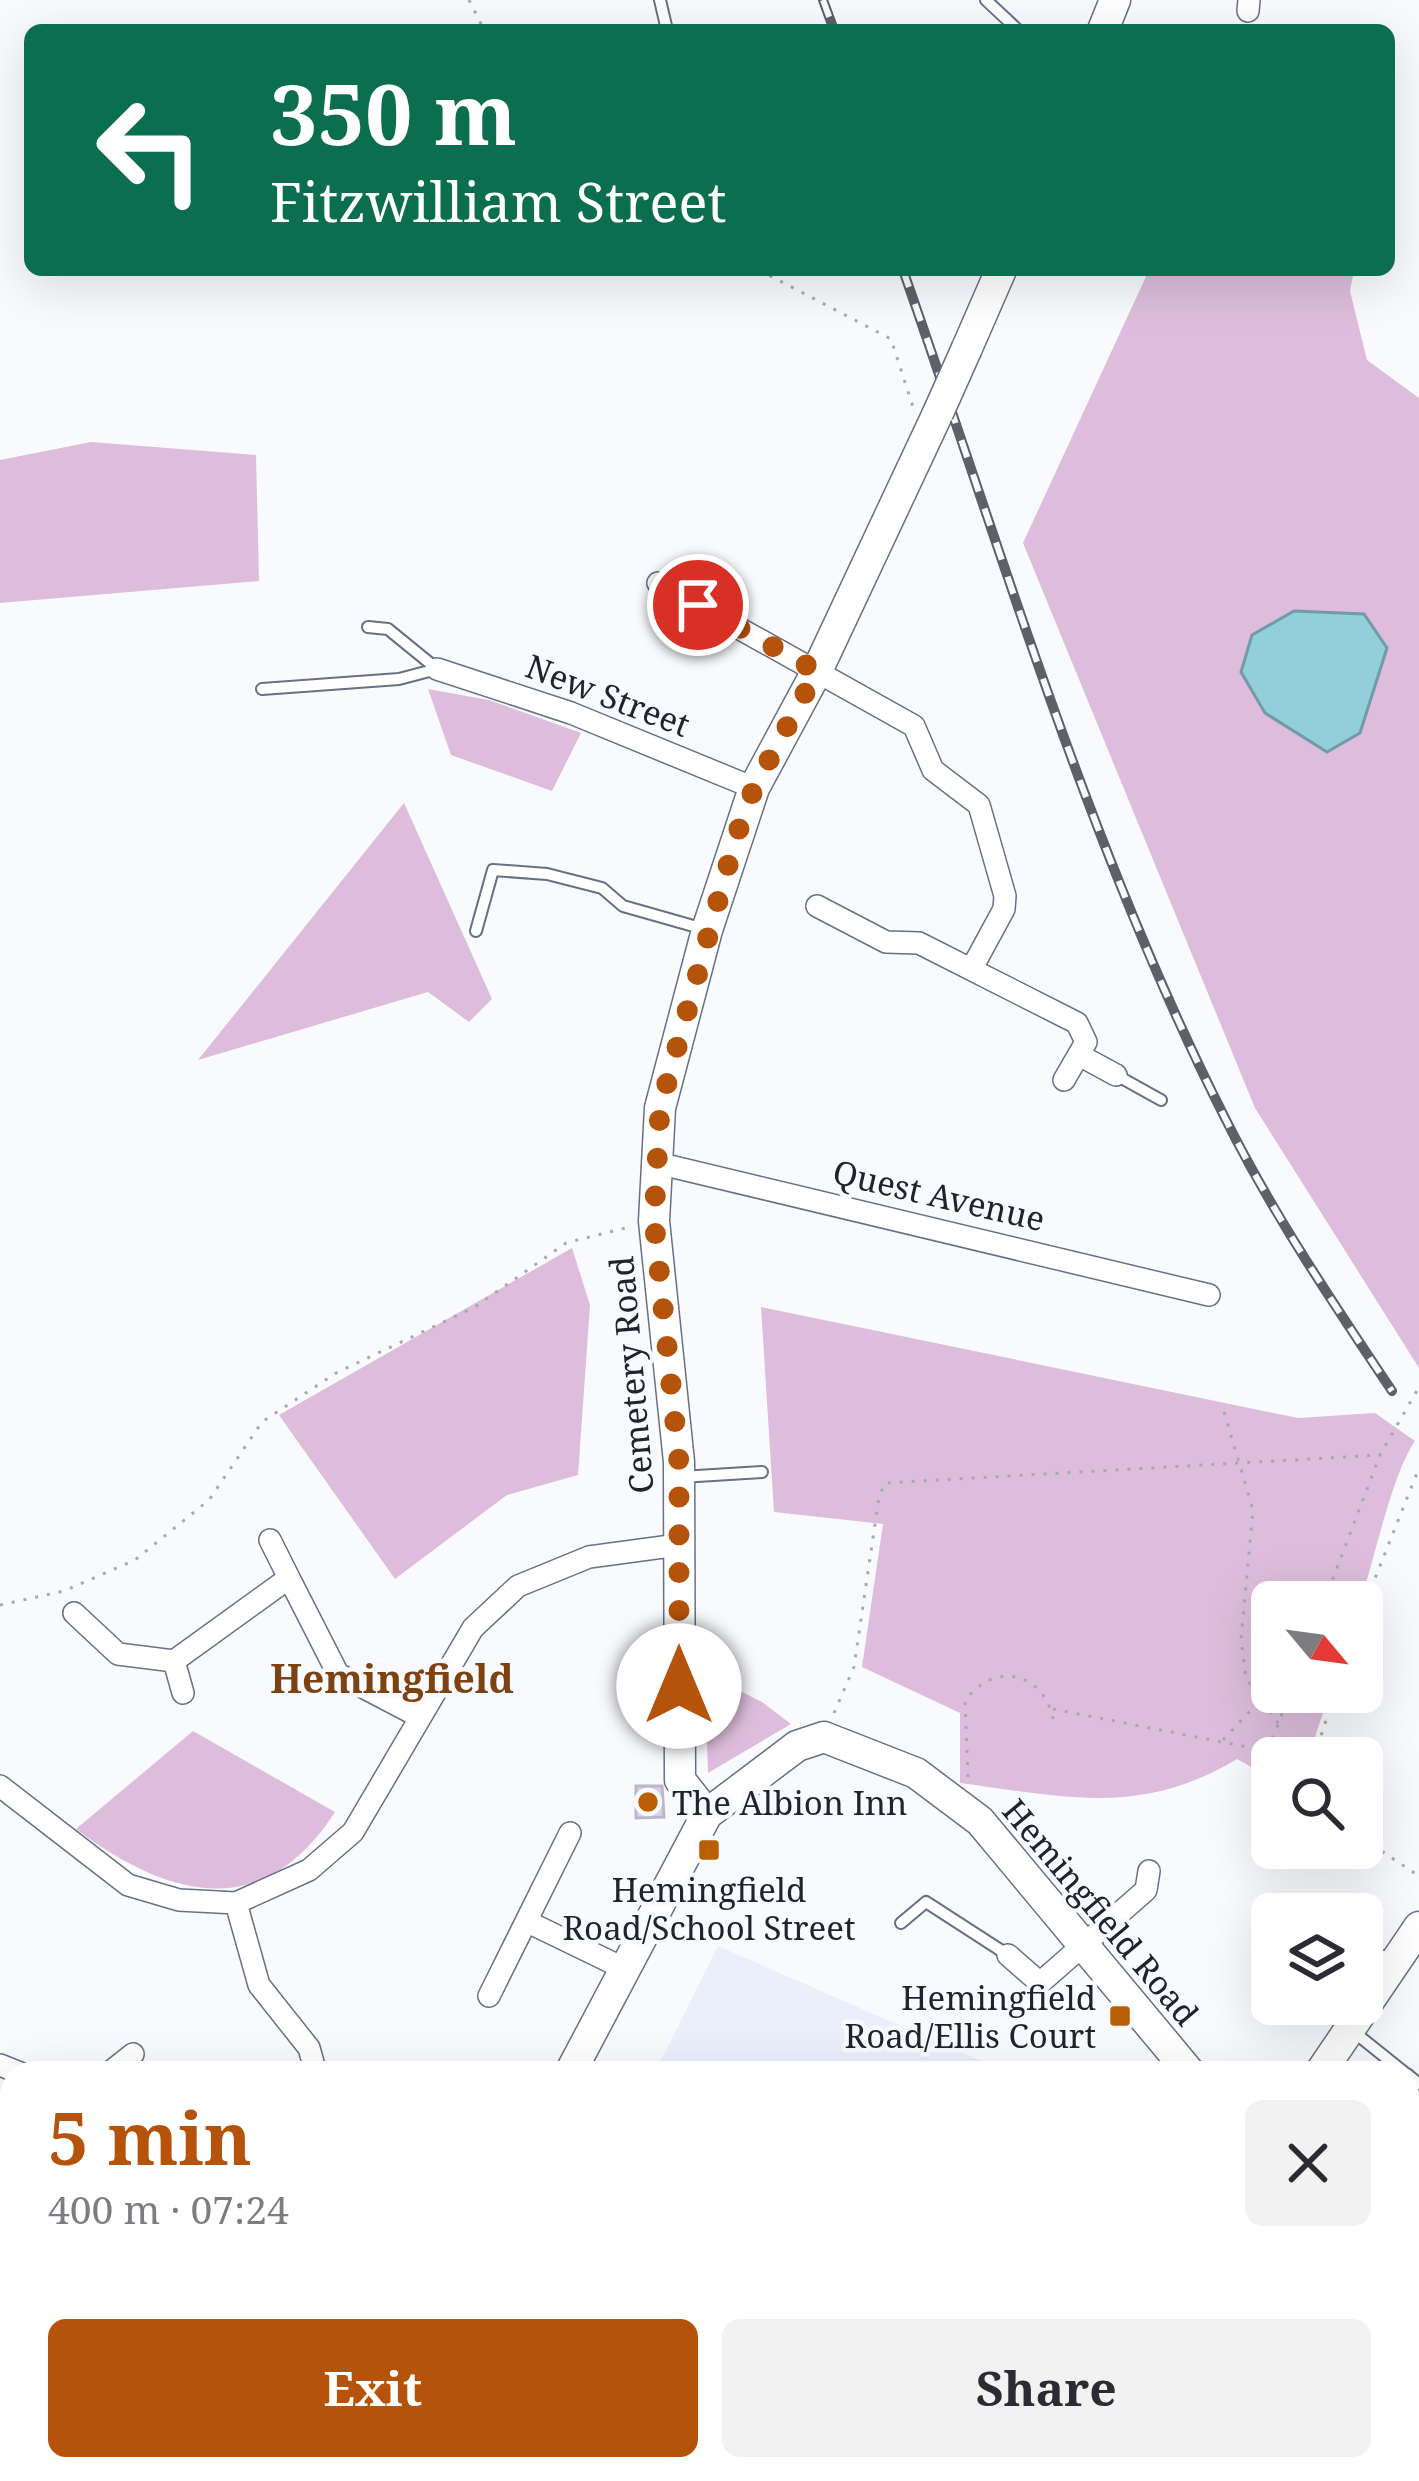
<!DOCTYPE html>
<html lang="en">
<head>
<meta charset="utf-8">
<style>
	body { margin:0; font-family:"Noto Serif",serif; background:#f2f2f3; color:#2b2b33; height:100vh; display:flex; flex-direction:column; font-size:45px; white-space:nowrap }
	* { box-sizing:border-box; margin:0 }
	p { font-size:39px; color:#7c7c81 }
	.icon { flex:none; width:66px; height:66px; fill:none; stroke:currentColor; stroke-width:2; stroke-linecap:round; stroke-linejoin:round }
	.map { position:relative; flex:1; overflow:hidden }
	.panel { position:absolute; left:0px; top:2061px; width:1419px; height:420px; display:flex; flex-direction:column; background:#fff; border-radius:36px 36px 0 0; box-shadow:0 12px 48px #0002 }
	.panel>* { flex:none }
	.hud { position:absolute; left:24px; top:24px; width:1371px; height:252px; border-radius:18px; box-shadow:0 12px 48px #0002; background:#0b6e4f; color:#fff; overflow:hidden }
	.needle { width:78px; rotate:119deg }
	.buttons { position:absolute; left:1251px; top:1581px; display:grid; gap:24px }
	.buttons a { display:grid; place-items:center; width:132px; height:132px; border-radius:18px; background:#fff; box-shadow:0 12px 48px #0002; font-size:60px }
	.pin { position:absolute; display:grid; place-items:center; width:102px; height:102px; color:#fff; margin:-51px; border:6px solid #fff; border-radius:50%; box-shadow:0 3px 12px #0007 }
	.me { position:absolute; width:132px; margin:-66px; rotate:0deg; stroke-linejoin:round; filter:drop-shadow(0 0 9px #0008) }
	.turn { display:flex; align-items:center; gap:42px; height:252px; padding:0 48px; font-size:54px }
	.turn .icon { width:156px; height:156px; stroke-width:2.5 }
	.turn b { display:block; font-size:84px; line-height:102px }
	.round { display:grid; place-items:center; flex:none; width:126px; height:126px; border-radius:18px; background:#f2f2f3 }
	.overview { display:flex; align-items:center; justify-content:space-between; height:204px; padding:0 48px }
	h1 { font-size:72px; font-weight:700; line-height:90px; color:#b45309 }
	.action { display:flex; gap:24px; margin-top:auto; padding:24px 48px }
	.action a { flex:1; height:138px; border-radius:18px; background:#b45309; color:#fff; font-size:48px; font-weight:700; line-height:138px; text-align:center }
	.action a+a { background:#f2f2f3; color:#2b2b33 }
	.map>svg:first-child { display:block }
	.built { fill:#ebeffb }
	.green { fill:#ddbddb }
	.water { fill:#93cedb; stroke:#719ba6; stroke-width:3 }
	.building { fill:#d7d0e6; stroke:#bcb6cb; stroke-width:3 }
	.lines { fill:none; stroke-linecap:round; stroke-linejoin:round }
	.lane-casing { stroke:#697084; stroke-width:14 }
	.street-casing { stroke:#697084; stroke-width:24 }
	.secondary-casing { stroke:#697084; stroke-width:33 }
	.path { stroke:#a7a9ae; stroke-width:3; stroke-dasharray:3 9; stroke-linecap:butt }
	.lane { stroke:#fff; stroke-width:10 }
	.street { stroke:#fff; stroke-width:21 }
	.secondary { stroke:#fff; stroke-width:30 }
	.rail-casing { stroke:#5e6067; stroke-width:10 }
	.rail { stroke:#f8fafe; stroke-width:6; stroke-dasharray:18; stroke-linecap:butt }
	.secondary-bridge-casing { stroke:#697084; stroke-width:33; stroke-linecap:butt }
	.secondary-bridge { stroke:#fff; stroke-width:30 }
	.route { stroke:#b45309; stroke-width:21; stroke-dasharray:0 37.8 }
	.poi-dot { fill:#b95f01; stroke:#f8fafe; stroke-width:4.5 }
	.labels { text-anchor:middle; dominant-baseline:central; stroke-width:9; stroke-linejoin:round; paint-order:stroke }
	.street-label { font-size:33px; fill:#21232b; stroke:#f8fafe }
	.poi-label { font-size:33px; fill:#21232b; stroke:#f8fafe; text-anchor:start }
	.quarter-label { font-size:39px; font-weight:bold; fill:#7d4211; stroke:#f8fafe }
</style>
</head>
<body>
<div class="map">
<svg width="1419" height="2481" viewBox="0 0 1419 2481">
	<rect width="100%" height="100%" fill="#f8fafe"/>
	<path class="built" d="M718,1946L1004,2071L655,2073Z"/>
	<path class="green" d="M1149,270H1354L1350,291L1367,360L1419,398V1368L1255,1108L1023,543Z
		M91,442L256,455L259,581L0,603V460Z
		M428,689L489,700L581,733L552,791L451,755Z
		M404,803L492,999L469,1022L428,992L198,1060Z
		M572,1248L590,1305L578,1475L507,1495L395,1579L279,1415Z
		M761,1307L1298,1418L1375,1413L1415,1441C1392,1474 1375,1558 1360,1602H1272V1692H1330L1308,1758H1272V1778L1237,1759C1140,1817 1066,1797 960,1783V1713L862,1667L883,1524L774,1512Z
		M700,1671L762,1702L791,1724L708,1773L707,1741L699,1739Z
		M193,1731L335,1812C263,1924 168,1898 76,1829Z"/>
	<path class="water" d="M1294,611L1364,614L1387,648L1360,733L1327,752L1265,713L1241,672L1252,635Z"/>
	<path class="building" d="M636,1786H662L664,1817L636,1818Z"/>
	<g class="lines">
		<defs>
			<path id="lane" d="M660,0L667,30
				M986,0L1018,30
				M368,627L388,629L437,669
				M262,689L399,679L437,669
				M476,931L493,870L547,874L602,888L623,906L704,929
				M1116,1075L1161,1100
				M681,1477L762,1472
				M901,1923L926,1902L1008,1955
				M1354,2032L1405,2073
				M1407,2074L1419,2084"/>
			<path id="street" d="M1248,11L1249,0
				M658,583L914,726L933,770L979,805L1005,896L1004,909L972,968
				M437,669L571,713L754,788
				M817,906L886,942L919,943L1077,1023L1086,1042L1064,1080
				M1079,1055L1116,1075
				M653,1162L1209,1295
				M270,1540L289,1578
				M74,1613L118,1654L174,1661L289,1578L338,1674L420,1717
				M174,1661L183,1693
				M0,1786L128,1885L179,1900L236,1903L309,1870L353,1832L473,1628L518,1586L589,1557L678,1545
				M236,1903L259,1985L309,2048L316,2073
				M528,1922L625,1969
				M1362,1950L1394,1970
				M1008,1955L1040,1983L1146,1890L1149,1871
				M489,1996L570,1833
				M0,2065L20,2073
				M109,2073L133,2054
				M583,2469L609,2481"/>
			<path id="secondary" d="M1103,30L1115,0
				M967,348L1001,270
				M707,1814L680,1780L679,1462L654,1221L660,1108L707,930L754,788L817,671L938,413
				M570,2073L707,1814L797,1746L824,1737L916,1773L980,1821L1190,2073
				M1320,2073L1419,1927
				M0,2287L12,2293
				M386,2469H390"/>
		</defs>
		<use href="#lane" class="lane-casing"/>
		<use href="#street" class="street-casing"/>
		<use href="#secondary" class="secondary-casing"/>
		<path class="path" d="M469,0L484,30
			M759,270L891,339L913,407
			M1224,1412L1253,1510L1241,1639L1246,1678L1278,1723
			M1324,1602L1380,1455L1419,1387
			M0,1605L64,1591L135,1560L209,1500L262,1422L336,1373L475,1307L566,1243L629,1227
			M1362,1611L1419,1468
			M1053,1709L1268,1751
			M834,1713L854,1667L879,1497L885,1483L1380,1455
			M1223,1740L1261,1699
			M1314,1758L1335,1692
			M1272,1761L1268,1751L1290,1692
			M968,1777L965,1701C995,1658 1049,1674 1054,1726
			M1362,1838L1419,1876
			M1153,2469L1164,2481
			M890,2481L905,2469"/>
		<use href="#lane" class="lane"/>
		<use href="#street" class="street"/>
		<use href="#secondary" class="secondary"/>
		<defs>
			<path id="rail" d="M823,0L834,30
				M903,270C1003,554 1089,850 1226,1120C1273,1214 1333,1303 1392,1391"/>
		</defs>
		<use href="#rail" class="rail-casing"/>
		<use href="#rail" class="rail"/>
		<defs>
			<path id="secondary-bridge" d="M938,413L967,348"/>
		</defs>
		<use href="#secondary-bridge" class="secondary-bridge-casing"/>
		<use href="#secondary-bridge" class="secondary-bridge"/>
	</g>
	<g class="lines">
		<path class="route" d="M679,1686V1462L654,1220L660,1108L736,837L754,788L817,671L698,605"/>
	</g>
	<g class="poi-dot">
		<circle cx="648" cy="1802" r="12"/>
		<rect x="697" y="1838" width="24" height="24" rx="6"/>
		<rect x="1108" y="2004" width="24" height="24" rx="6"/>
	</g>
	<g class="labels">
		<g class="street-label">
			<text transform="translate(608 695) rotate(21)">New Street</text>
			<text transform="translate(939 1195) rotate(13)">Quest Avenue</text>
			<text transform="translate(631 1375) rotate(-95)">Cemetery Road</text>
			<text transform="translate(1101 1912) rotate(50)">Hemingfield Road</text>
		</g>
		<g class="poi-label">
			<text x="672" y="1802">The Albion Inn</text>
			<text x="709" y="1889" text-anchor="middle">Hemingfield<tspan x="709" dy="38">Road/School Street</tspan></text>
			<text x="1096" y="1997" text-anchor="end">Hemingfield<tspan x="1096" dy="38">Road/Ellis Court</tspan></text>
		</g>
		<g class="quarter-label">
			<text x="392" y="1677">Hemingfield</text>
		</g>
	</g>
</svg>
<div class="buttons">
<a><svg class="needle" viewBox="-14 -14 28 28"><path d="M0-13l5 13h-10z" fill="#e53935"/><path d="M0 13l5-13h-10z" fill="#7c7c81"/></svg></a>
<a><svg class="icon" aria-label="search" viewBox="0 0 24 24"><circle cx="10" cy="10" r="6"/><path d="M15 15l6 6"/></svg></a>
<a><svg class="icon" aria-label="layers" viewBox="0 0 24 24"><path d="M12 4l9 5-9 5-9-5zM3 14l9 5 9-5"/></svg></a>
</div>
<div class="pin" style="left:698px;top:605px;background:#d93025"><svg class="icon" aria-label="arrive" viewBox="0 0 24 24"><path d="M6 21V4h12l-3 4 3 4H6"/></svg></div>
<svg class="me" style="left:679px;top:1686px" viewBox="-20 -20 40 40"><circle r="19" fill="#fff"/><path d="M0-13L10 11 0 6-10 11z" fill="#b45309"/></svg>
<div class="hud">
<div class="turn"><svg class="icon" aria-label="left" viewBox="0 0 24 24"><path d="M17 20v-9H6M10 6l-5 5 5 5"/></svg><div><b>350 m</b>Fitzwilliam Street</div></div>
</div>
<section class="panel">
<div class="overview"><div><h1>5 min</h1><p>400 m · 07:24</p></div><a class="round"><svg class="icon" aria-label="close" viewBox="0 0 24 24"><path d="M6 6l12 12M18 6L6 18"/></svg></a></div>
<div class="action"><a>Exit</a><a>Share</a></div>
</section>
</div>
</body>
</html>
